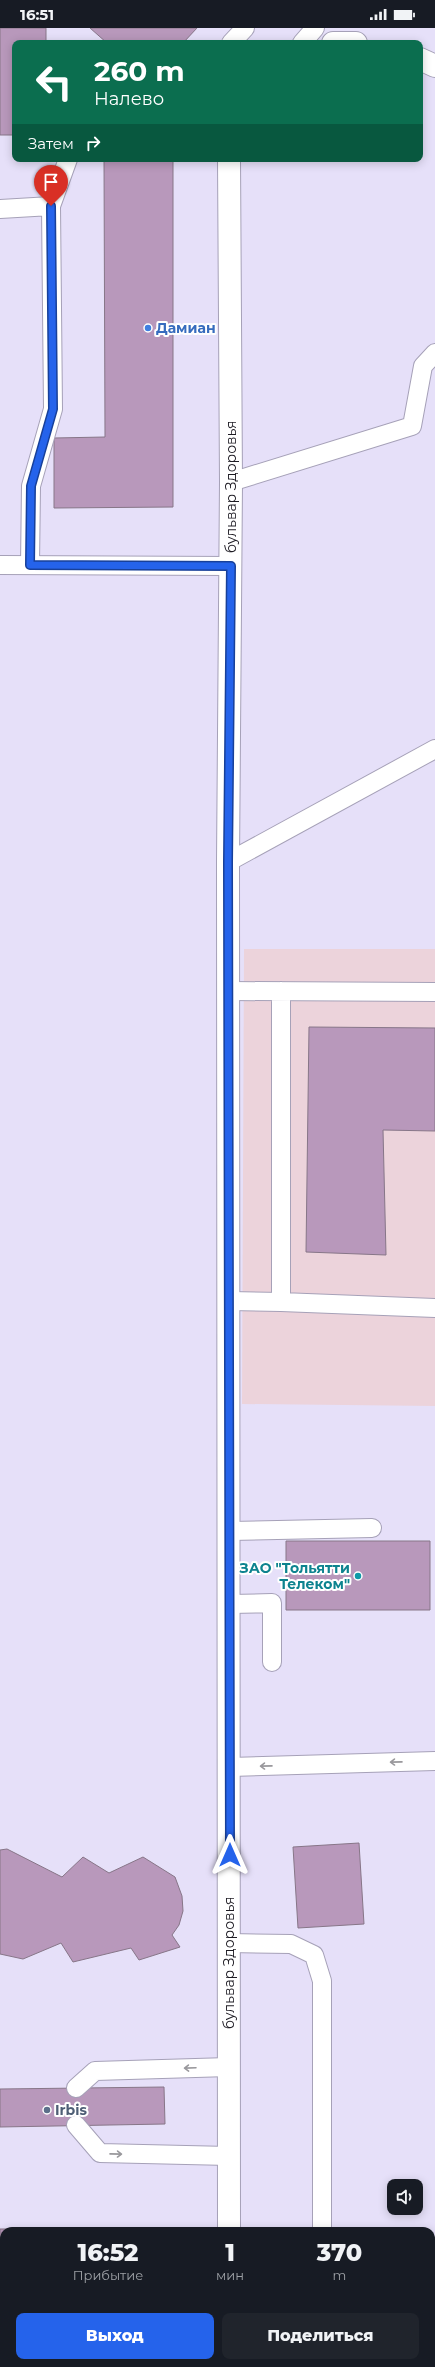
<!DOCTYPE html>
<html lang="ru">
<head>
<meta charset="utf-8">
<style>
	body { margin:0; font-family:Montserrat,sans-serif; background:#20242c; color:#f1f3f6; height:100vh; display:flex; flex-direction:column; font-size:15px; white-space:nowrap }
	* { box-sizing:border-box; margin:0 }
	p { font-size:13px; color:#9ea1a6 }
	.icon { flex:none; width:22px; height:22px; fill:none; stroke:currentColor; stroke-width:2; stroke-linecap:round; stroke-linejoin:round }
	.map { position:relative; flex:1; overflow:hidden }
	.sheet { position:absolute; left:0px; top:2199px; width:435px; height:140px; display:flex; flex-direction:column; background:#171b24; border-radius:12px 12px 0 0; box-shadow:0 2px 10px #0003 }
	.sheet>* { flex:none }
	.hud { position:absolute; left:12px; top:12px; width:411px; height:122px; border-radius:8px; box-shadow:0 2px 10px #0003; background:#0b6e4f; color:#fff; overflow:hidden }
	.buttons { position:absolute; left:387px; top:2151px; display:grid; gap:8px }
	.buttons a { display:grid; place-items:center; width:36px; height:36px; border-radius:8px; background:#171b24; box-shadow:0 2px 10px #0003; font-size:20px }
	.pin { position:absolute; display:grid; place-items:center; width:34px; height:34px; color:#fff; margin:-41px -17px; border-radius:50% 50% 50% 0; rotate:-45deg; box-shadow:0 0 4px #0007 }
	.pin .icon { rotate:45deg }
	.me { position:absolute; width:44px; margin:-22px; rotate:0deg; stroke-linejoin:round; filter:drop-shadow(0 0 3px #0008) }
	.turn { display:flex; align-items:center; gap:14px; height:84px; padding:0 16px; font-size:18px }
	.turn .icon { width:52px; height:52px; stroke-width:2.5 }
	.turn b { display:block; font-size:28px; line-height:34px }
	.then { display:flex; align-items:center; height:38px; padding:0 16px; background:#0003; gap:8px; font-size:15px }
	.eta { display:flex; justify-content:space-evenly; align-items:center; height:68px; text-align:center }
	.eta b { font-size:24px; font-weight:800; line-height:28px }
	.button { display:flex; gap:8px; margin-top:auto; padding:8px 16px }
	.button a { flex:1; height:46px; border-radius:8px; background:#2563eb; color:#fff; font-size:16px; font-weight:800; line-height:46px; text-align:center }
	.button a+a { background:#20242c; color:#f1f3f6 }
	.status { display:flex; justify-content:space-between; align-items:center; height:28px; padding:0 20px; background:#171b24; direction:ltr }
	.status svg { height:11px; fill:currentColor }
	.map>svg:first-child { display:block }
	.medical { fill:#ecd3db }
	.building { fill:#b898bb; stroke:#877688 }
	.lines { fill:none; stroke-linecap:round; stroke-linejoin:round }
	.lane-casing { stroke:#a6a1b8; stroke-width:20 }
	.secondary-casing { stroke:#a6a1b8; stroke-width:24 }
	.lane { stroke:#fff; stroke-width:18 }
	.secondary { stroke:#fff; stroke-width:22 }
	.oneway { stroke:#99989c }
	.route-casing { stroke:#184099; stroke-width:10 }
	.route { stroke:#2563eb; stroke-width:7 }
	.shop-dot { fill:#3f7fe0; stroke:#fff; stroke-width:1.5 }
	.culture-dot { fill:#0f9aa8; stroke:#fff; stroke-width:1.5 }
	.service-dot { fill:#5c6f8a; stroke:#fff; stroke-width:1.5 }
	.labels { text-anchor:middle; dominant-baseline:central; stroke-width:4; stroke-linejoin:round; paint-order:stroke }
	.shop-label { font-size:14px; font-weight:bold; fill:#366cbe; stroke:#fff; text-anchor:start }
	.street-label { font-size:14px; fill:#1d1b23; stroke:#fff }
	.culture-label { font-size:14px; font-weight:bold; fill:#0d838f; stroke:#fff; text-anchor:end }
	.service-label { font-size:14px; font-weight:bold; fill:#4e5e75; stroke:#fff; text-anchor:start }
</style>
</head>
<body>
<div class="status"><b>16:51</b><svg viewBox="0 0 49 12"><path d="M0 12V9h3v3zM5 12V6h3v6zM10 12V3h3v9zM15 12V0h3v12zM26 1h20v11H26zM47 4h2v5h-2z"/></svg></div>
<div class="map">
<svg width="435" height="2339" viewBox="0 0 435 2339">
	<rect width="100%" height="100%" fill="#e6e0f9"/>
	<path class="medical" d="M244,921H435V1378L242,1376Z"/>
	<path class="building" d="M0,0H46V15H15V107H0Z
		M90,0H197L183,15H107Z
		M104,131H173V479L54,480V410L105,409Z
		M309,999L435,1000V1103L383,1102L386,1227L306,1224Z
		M286,1513H430V1582H286Z
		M359,1815L364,1896L298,1900L293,1819Z
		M7,1821L62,1849L83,1829L109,1845L143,1829L175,1849L182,1868L183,1883L179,1897L172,1907L180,1919L139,1932L131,1920L73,1934L61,1915L23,1931L0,1926V1822Z
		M164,2059L165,2096L0,2099V2061Z
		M0,2201H171V2203H4V2335H171V2338H0Z"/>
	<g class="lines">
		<defs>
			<path id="lane" d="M231,15L245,0
				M302,15L315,0
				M0,181L51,178
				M231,454L412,398L423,338L435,325
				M0,537L231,538
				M30,537L31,458L53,381L51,178L68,131
				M228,834L435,721
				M229,963L435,964
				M281,963V1274L435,1280
				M229,1273L281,1274
				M230,1503L372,1500
				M230,1576L272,1575V1634
				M230,1739L435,1733
				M229,1915L291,1916L314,1927L322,1953V2203
				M76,2060L95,2043L229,2039
				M76,2097L100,2125L229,2128"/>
			<path id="secondary" d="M333,15H356
				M420,31L435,38
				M229,2203L228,834L231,454L229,131
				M229,2335V2339"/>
		</defs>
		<use href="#lane" class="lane-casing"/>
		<use href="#secondary" class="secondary-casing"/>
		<use href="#lane" class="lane"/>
		<use href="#secondary" class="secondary"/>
	</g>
	<defs><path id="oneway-shaft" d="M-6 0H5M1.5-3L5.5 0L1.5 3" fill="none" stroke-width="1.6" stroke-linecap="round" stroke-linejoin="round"/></defs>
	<g class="oneway">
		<use href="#oneway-shaft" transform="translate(396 1734) rotate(179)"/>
		<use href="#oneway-shaft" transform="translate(266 1738) rotate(179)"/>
		<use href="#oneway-shaft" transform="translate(190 2040) rotate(178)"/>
		<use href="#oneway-shaft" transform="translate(116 2126) rotate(1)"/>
	</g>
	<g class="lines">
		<defs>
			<path id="route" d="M51,178L53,381L31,458L30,537L231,538L228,834L230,1827"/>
		</defs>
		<use href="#route" class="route-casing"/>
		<use href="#route" class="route"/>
	</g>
	<circle class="shop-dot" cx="148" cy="300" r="4"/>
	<circle class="culture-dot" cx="358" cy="1548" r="4"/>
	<circle class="service-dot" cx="47" cy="2082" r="4"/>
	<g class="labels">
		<g class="shop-label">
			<text x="156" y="300">Дамиан</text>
		</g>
		<g class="street-label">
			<text transform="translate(231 459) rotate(-90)">бульвар Здоровья</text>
			<text transform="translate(229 1935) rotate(-90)">бульвар Здоровья</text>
		</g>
		<g class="culture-label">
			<text x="350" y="1540">ЗАО "Тольятти<tspan x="350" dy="16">Телеком"</tspan></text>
		</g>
		<g class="service-label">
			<text x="55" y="2082">Irbis</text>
		</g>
	</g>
</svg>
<div class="buttons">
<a><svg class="icon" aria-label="sound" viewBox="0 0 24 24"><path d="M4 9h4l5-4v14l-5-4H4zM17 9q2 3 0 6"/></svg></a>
</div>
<div class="pin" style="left:51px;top:178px;background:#d93025"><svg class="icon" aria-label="arrive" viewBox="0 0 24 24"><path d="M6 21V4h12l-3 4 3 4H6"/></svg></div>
<svg class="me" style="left:230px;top:1827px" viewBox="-20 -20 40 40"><path d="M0-17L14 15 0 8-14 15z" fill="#2563eb" stroke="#fff" stroke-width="4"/></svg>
<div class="hud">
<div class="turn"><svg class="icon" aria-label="left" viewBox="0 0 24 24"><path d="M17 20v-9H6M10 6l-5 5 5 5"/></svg><div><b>260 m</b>Налево</div></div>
<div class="then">Затем<svg class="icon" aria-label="right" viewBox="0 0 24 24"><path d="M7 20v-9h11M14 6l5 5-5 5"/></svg></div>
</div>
<section class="sheet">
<div class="eta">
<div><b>16:52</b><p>Прибытие</p></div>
<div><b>1</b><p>мин</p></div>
<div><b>370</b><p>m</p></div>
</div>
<div class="button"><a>Выход</a><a>Поделиться</a></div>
</section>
</div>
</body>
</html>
